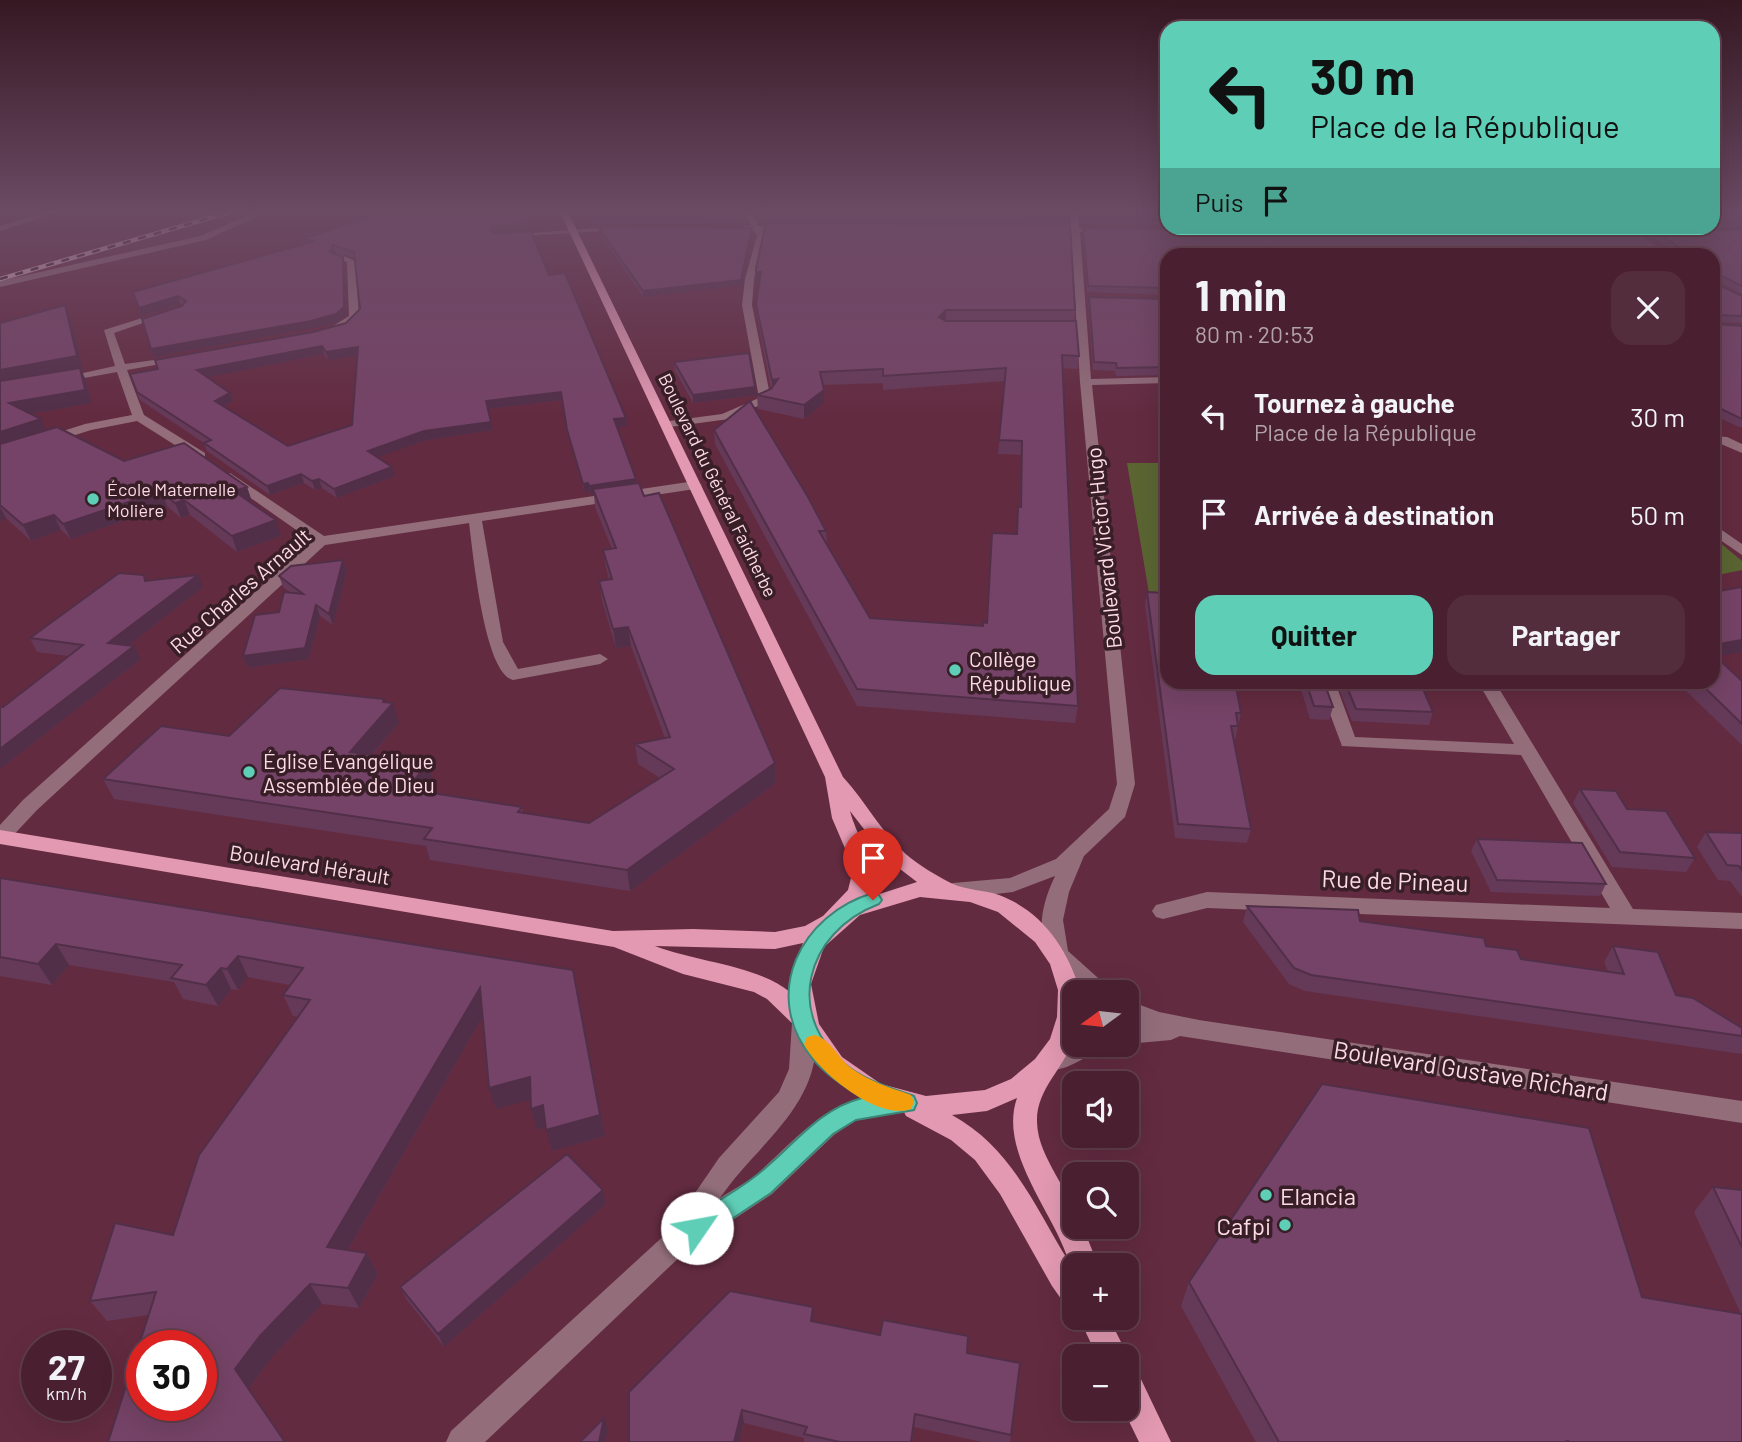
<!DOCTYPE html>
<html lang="fr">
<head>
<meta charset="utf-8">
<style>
	body { margin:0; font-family:Barlow,sans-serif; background:#542d3c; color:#f1f3f6; height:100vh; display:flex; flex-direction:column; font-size:26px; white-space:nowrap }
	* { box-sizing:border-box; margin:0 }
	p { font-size:23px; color:#b2a3ab }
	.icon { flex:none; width:38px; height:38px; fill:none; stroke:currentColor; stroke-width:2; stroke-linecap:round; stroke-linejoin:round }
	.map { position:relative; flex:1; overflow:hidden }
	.sheet { position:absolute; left:1160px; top:248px; width:560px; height:441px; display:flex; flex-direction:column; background:#4a2030; border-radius:21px; box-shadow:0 7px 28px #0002,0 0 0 2px #613e4c }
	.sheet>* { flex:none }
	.hud { position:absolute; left:1160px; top:21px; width:560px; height:214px; border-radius:21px; box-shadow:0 7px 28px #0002,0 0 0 2px #613e4c; background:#5eceb7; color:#111; overflow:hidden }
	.needle { width:46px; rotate:255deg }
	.fabs { position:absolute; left:1062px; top:980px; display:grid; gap:14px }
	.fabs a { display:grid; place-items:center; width:77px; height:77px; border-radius:14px; background:#4a2030; box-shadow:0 7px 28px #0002,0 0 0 2px #613e4c; font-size:35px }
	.speed { position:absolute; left:21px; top:1330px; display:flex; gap:14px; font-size:35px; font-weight:700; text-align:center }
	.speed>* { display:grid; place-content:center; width:91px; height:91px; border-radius:50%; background:#4a2030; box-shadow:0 7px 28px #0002,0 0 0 2px #613e4c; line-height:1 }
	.speed small { font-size:18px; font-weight:400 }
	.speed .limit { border:10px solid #d22; background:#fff; color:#111 }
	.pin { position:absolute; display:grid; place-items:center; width:60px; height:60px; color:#fff; margin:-72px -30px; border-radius:50% 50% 50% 0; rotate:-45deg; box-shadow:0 0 7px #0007 }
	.pin .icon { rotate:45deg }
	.me { position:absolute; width:77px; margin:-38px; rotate:57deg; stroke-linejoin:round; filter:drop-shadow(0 0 5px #0008) }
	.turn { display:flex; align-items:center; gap:24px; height:147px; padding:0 35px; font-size:32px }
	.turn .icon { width:91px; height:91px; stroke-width:2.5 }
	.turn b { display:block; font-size:49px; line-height:60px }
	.then { display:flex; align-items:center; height:66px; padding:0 35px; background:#0003; gap:14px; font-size:26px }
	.round { display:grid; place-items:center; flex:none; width:74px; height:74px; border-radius:21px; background:#542d3c }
	.headline { display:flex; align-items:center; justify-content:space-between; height:119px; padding:0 35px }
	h1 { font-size:42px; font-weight:700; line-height:52px }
	.cta { display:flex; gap:14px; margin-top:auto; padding:14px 35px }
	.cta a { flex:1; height:80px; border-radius:21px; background:#5eceb7; color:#111; font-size:28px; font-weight:700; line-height:80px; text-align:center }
	.cta a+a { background:#542d3c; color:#f1f3f6 }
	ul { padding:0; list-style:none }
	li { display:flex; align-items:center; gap:21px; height:98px; padding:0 35px }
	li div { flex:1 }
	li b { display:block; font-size:26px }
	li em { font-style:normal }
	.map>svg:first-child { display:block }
	.green { fill:#5b6532 }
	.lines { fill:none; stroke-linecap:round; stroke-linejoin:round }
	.minor { fill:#936e7a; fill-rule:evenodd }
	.major { fill:#e299b1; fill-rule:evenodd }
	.rail-casing { stroke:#e9c2ce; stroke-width:4.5 }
	.rail { stroke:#381e27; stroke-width:2.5; stroke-dasharray:8; stroke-linecap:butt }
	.wall { fill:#653a59; fill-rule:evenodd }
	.shaded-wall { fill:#522f48 }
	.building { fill:#754367; stroke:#522f48; stroke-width:2; fill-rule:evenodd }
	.route { fill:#5eceb7; stroke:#3d8677; stroke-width:2 }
	.slow { fill:#f59e0b }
	.poi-dot { fill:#5eceb7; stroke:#381e27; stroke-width:2.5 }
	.labels { text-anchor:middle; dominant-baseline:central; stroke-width:7; stroke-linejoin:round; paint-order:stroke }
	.far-street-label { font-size:18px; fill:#fedae5; stroke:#381e27 }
	.far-poi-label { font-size:18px; fill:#fedae5; stroke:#381e27; text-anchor:start }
	.street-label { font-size:21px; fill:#fedae5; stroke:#381e27 }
	.poi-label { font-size:21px; fill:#fedae5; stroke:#381e27; text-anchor:start }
	.near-street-label { font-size:24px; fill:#fedae5; stroke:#381e27 }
	.near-poi-label { font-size:24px; fill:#fedae5; stroke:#381e27; text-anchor:start }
</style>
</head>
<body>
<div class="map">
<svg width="1742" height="1442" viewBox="0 0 1742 1442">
	<rect width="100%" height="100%" fill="#632b40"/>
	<path class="green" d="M1127,463H1167V594L1149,593Z
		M1713,537L1742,561V570L1713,576Z"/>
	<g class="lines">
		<path class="minor" d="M0,212H11L0,216Z
			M47,212H59L0,231V226Z
			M256,212H267L206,240L0,287V281L200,236Z
			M743,212H751L759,226L792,229L762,231L765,236L754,279L752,305L771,400L729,419L662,428V422L722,414L759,398L742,305L745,279L757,236L754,231L725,228L751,226Z
			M1070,212H1078L1079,228L1111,230L1080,232L1091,379L1167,377V383L1092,385L1135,784L1125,817L1084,856L1069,892L1063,920L1068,951L1107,986L1110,992H1083C1039,958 1031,927 1055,876L1013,892L953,899L946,896L943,891L946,886L953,883L1010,878L1056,859L1109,809L1117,784L1080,382L1071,232L1043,230L1071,228Z
			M623,226L620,230L509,237L505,235Z
			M1614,230H1677L1681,232L1677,234H1611Z
			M337,253L355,261L359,317L337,331L333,330V326L349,316L347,262L334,258Z
			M161,312L169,314L114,333L125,364L183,356V360L127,370L144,415L205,453V459H197L137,421L91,430L0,459V451L85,424L132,415L117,372L62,382L56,379L115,366L104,330Z
			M1713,436L1727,437L1742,444V453L1721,444H1713Z
			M230,473L324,536L695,481L702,485L695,489L482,521L503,642L518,669L600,654L608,659L600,664L513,680C484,673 473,552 469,523L325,545L37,810L7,842L0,844V825L23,800L312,541L225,480L224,477Z
			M1713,524L1742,544V555L1713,535Z
			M1318,682H1335L1355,737L1514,744L1478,682H1495L1633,909L1742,913V929L1207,908L1163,919L1156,917L1152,911L1156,905L1207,892L1610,908L1521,755L1342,746Z
			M1127,1000L1159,1012L1199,1020L1742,1101V1123L1180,1036L1171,1040L1127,1044V1024L1138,1023L1127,1019Z
			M804,1014L812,1016C817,1025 816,1033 816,1043C815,1110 754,1147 720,1198C732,1190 746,1183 757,1174C796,1139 828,1098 884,1094C894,1093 901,1092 911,1095L914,1103L911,1111L856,1120L834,1135L772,1194L686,1251L485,1442H446L451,1431L669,1231L719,1158L779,1092L789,1069L792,1023L796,1016Z
			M1074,1040V1045H1098C1091,1059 1055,1075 1041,1070L1037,1063L1041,1056Z"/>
		<path class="major" d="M560,212H568L843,777C868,804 885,840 916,862C927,870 941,878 953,884C966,890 985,890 999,895C1042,911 1067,948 1080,990V992H1074C1074,1007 1078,1026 1073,1040C1064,1069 1036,1089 1037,1122C1038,1161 1074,1189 1074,1227H1083L1098,1265H1074V1307L1064,1303L1052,1286L1000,1194L975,1160L951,1140L906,1116L904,1112L865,1101L825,1072L796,1027L767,999L754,992L683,974L614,947L0,844V830L613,931L693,929L775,932L805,926L823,916L848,890L852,874L847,853L832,818L825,777ZM850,811L887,859L917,882L864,899C882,867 858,842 850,811ZM920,897L970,902L998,912L1035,942L1050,964L1058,990L1057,1017L1050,1039L1035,1059L1011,1079L985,1090L926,1096L881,1084L842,1057L819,1024L811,984L824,947L860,915ZM803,943L789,984L790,992C757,965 696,962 655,946L775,949ZM1017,1098C998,1152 1054,1212 1069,1262C1035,1207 1012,1148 952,1115L987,1111Z
			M1079,1318H1109L1128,1356L1127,1358L1097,1356Z
			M1127,1369L1138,1373L1171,1442H1139L1123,1409H1127Z"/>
		<defs>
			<path id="rail" d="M0,279L230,212"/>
		</defs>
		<use href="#rail" class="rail-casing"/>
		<use href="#rail" class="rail"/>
	</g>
	<path class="wall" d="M589,212H743L746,217V223L594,224Z
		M753,212H1069L1068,224L1075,310L1074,321L1079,356L1078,369L1062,368L1078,706L1075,723L857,706L715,444L714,430L826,531L827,544L870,618L983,626L986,622L1016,534L1020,507L1021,455L998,454L1005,381L883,390V383L823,385L824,403L804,419L758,409L757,395L771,389L757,316L756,304L759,284H756V272L766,223H761Z
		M1079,212H1167V225L1081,224Z
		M1713,212H1742V227H1713Z
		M598,227L752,228V234L742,285L643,297L599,233Z
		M1083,228L1675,252L1653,237L1656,230H1742V294L1714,280L1715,283L1742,296V323L1714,322V324L1742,326V427H1739L1713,415V256H1167V295L1087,292L1083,235Z
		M529,230L496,233L549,275L627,426L617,427L636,483L644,496L775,763L776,783L630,891L430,860L426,846L114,799L103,779L229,736L385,702L399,723L372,755L428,763L434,783L426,792L522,807L523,813L589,823L660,778L638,764L635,744L665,738L631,646L616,648L602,600L599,581L609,579L606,568L603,550L612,549L595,507L594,495H591L590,492L585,493L569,438L563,400L488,409L493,430L427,440L377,457L395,476L337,498L322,488L315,490L304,483L270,495L207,451L204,443L140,400L130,374L158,369L313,332L346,323L360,309L355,258L335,252L334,254L343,257L344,264L346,315L338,322L313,328L154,357L151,349L183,305L180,304L141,316L133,292L303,245L302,239ZM324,354L328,360L358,355L352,425L288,446L223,407L233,401L230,393L207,377Z
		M1089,297L1167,299V375L1116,376L1115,371L1093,370L1088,304Z
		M65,305L70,318L83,369H81L86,381L91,403L31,414L46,430L124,461L247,487L252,502H250L281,536L237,552L190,515L181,518L167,506L71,539L61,530L31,541L6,518L0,522V323Z
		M674,362L756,395L693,403L675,370Z
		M343,560L347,571L333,625L320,616L309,659L248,668L243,656L279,612L291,593L283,587L279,576Z
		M144,575L146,580L203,587L129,645L134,646L141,659L0,769V707H3L69,656L37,652L30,638Z
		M1742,587L1716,657L1742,681V745L1679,684H1672L1671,682H1713V592Z
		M1147,592L1241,713L1235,740H1234L1251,829L1247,843L1175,838L1145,605Z
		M1299,682H1324L1333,707L1329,720L1310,719Z
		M1336,682H1420L1433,712L1429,725L1352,721Z
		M1514,682H1566L1564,687L1516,685Z
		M1580,789L1627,809L1695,858L1686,872L1612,867L1573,803Z
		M1706,832L1742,833V897L1730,881L1718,880L1697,847Z
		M1477,839L1606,884L1600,896L1491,892L1471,851Z
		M0,878L578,991L605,1136L552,1151L546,1127L537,1130L531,1099L496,1109L483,1016L348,1250L367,1253L378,1274L359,1308L322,1304L273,1356L249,1388L148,1315L107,1321L90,1301L173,1235L298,1017L293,1016L283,995L290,985L248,977L238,990L231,989L218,1006L183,999L174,982L69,965L52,985L0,976Z
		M1247,906L1360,921L1486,946L1521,959L1608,971L1604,962L1613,946L1676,995L1742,1028V1054L1305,991L1289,984L1243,922Z
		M1713,1187L1742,1190V1442H1256L1181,1306L1189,1282L1642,1297L1741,1314L1694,1212Z
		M603,1190L606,1204L444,1347L407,1300L400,1287Z
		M814,1322L1020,1363L1010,1442H982L914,1427L912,1442H804V1438L744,1423L739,1442H629Z"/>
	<path class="shaded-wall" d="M528,223L529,230L494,233L490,230L493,227Z
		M752,228V234L742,285L643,297V291Z
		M333,245L335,252L332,259L330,252Z
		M343,257L344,264L346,315L338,322L313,328L154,357L151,349Z
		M756,272H761V283L756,284Z
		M178,296L180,304L141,316L139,308Z
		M65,305L70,318L83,369H81L86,381L91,403L15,417L0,384V370Z
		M946,310V322L939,317Z
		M322,346L324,354L200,379L197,370Z
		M358,347L360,355L328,360L326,352Z
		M778,379L772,393V380Z
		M755,387L756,395L693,403V395Z
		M824,390V403L804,419V405Z
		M561,392L563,400L488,409L486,401Z
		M230,393L233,401L218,410L215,401Z
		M626,418L627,426L616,428L614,419Z
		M41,419L47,433L0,448V432Z
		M491,422L493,430L427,440L370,460L368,451L424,431Z
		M392,467L395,476L337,498L334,489Z
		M301,474L304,483L270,495L267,486Z
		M319,479L322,488L315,490L312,481Z
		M636,479L637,488L593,489L594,495H591L589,486Z
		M588,483L590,492L585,493L583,484Z
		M247,487L252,502L239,506L234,491Z
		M161,491L167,506L71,539L63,524Z
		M184,500L190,515L181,518L175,503Z
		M0,507L6,518L0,522Z
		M54,515L61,530L31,541L23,525Z
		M276,520L281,536L237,552L232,536Z
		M343,560L347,571L333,625L329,614Z
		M198,575L203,587L115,656L108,643Z
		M316,605L320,616L309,659L248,668L243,656Z
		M628,627L631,646L616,648L613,629Z
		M1742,640V652L1713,657V645Z
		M134,646L141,659L0,769V749Z
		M384,699L388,709L393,703L399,723L357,772L350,752Z
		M428,763L434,783L413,810L407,789Z
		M775,763L776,783L630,891L627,870Z
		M56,944L69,965L52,985L38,964Z
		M238,956L248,977L238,990L227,969Z
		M221,968L231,989L218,1006L206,985Z
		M573,970L578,991L605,1136L552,1151L546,1130Z
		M480,988L487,1009L338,1267L327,1247Z
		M530,1077L536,1098L496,1109L489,1088Z
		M543,1105L549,1126L537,1130L531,1109Z
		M603,1190L606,1204L444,1347L438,1334Z
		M367,1253L378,1274L359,1308L348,1288Z
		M310,1284L322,1304L273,1356L249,1388L285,1442L235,1369L260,1336Z
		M813,1307L814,1320L812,1334L811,1321Z
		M742,1410L744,1423L739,1442H734Z
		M604,1418L608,1430L605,1442H599Z"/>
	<path class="building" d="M386,212H524L528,223L493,227L490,230L497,234L531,231L549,275L565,273L626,418L614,419L636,479L589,486L588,483L583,484L567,430L561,392L486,401L491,422L424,431L368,451L392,467L334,489L319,479L312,481L301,474L267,486L204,443L211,440L137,392L130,374L158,369L155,360L313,332L346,323L360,309L354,252L333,245L330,252L343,257L344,307L336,314L311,321L151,349L142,319L182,306L186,301L178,296L139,308L133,292L315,241L302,239ZM322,346L326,352L358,347L352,425L288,446L215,401L230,393L197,370Z
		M591,212H743L746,217L593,218Z
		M756,212H1069V218L760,217Z
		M1081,212H1167V219L1082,218Z
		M1713,212H1742V221H1713Z
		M766,223L1070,224L1075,310H946L939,317L946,321H1076L1079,356L1062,355L1078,706L857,689L714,430L750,401L808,497L826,531H819L870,618L983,626V622L987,623L992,533L1017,534L1018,507H1021L1022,441L999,440L1006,368L883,376V369L820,372L824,390L804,405L757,395L771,389L778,379L772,380L756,304L761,272H756V268Z
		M598,227L752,228L741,280L643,291Z
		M1083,228L1635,230L1666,252H1679L1680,248L1656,230H1742V286L1714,272L1715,283L1742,296V316L1716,315L1714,324L1742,326V419L1713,405V256H1167V288L1088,286Z
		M1089,297L1167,299V367L1117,368L1116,363L1094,362Z
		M65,305L77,356L0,370V323Z
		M749,353L755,387L693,395L674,362Z
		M80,368L85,390L9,403L41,419L0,432V381Z
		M57,427L124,461L184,443L247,487L234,491L276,520L232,536L184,500L175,503L161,491L63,524L54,515L23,525L0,505V444Z
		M639,483L644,496L659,493L775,763L627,870L424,839L432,828L103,779L161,726L229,736L280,688L384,699L383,702L393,703L350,752L428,763L407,789L522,807L518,812L589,823L674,769L635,744L670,737L628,627L613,629L599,581L612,579L603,550L616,548L593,489Z
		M343,560L329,614L316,605L305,648L243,656L255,615L279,612L284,592L303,594L279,576L291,566Z
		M119,573L144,575L145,581L198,575L108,643L134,646L0,749V707H3L83,645L30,638Z
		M1742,587V640L1713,645V623H1718L1713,619V592Z
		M1147,592L1167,593V682H1235L1241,713H1236L1238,726H1231L1251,829L1178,824Z
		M1713,654L1742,681V724L1699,682H1713Z
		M1306,682H1324L1333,707L1314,706Z
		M1345,682H1420L1433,712L1356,709Z
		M1580,789L1616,791L1627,809L1666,811L1695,858L1620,852Z
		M1706,832L1742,833V870L1739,866L1727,865Z
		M1477,839L1582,843L1606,884L1497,880Z
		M0,878L573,970L600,1115L546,1130L543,1105L531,1109L530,1077L489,1088L480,988L327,1247L367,1253L348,1288L310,1284L260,1336L235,1369L285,1442H108L156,1292L90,1301L115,1223L173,1235L199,1155L310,1000L283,995L303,968L238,956L227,969L221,968L206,985L171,978L182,965L56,944L38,964L0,957ZM142,1346H201V1405H142Z
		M1247,906L1358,910L1360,921L1484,938L1486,946L1517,950L1521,959L1624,974L1613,946L1658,952L1676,995L1693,998L1742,1028V1036L1311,975L1294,968Z
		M1322,1084L1589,1128L1642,1297L1742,1314V1442H1569L1568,1441L1565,1442H1279L1189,1282Z
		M567,1154L603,1190L438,1334L400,1287Z
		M1713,1187L1742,1190V1247Z
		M730,1291L813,1307L811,1321L880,1335L883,1320L968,1336L967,1353L1020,1363L1011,1435L915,1414L911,1442H840L804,1434L807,1427L742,1410L734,1442H629V1392Z
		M604,1418L599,1442H580Z"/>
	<linearGradient id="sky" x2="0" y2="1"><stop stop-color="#361823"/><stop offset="0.51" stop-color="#6b4a64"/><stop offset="1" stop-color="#6b4a64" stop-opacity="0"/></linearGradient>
	<rect width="1742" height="414" fill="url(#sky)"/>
	<path class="route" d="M873,893L879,895L882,900L879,904C805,932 782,1017 850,1068C870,1082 891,1088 914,1096L917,1103L914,1110L856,1120L833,1134L771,1193L706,1236L697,1240L689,1236L685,1228L689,1219C710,1206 733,1193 753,1178C790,1151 815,1110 862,1098C844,1086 826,1075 812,1058C760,994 801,914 873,893Z"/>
	<path class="slow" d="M815,1035C831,1040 838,1058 851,1068C870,1082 889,1087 911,1095L914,1102L911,1109C878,1121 818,1072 804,1044L807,1037Z"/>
	<g class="poi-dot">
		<circle cx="93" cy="499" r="7"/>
		<circle cx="955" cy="670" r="7"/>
		<circle cx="249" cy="772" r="7"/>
		<circle cx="1266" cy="1195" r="7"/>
		<circle cx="1285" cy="1225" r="7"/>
	</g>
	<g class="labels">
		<g class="far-street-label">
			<text transform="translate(718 485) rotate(64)">Boulevard du Général Faidherbe</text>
		</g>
		<g class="far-poi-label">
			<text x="107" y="489">École Maternelle<tspan x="107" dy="21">Molière</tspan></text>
		</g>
		<g class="street-label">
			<text transform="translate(1103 548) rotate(-96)">Boulevard Victor Hugo</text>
			<text transform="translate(240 590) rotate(-41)">Rue Charles Arnault</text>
			<text transform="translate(310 864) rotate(9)">Boulevard Hérault</text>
		</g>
		<g class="poi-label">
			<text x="969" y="658">Collège<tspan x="969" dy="24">République</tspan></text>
			<text x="263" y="760">Église Évangélique<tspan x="263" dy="24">Assemblée de Dieu</tspan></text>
		</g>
		<g class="near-street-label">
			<text transform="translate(1395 880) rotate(2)">Rue de Pineau</text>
			<text transform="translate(1471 1070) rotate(9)">Boulevard Gustave Richard</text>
		</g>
		<g class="near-poi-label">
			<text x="1280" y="1195">Elancia</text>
			<text x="1271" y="1225" text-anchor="end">Cafpi</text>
		</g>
	</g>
</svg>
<div class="fabs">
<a><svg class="needle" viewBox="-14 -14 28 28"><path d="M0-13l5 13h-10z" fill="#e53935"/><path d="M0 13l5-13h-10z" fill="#b2a3ab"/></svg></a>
<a><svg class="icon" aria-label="sound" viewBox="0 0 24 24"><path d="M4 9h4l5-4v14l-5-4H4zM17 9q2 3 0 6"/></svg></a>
<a><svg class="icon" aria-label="search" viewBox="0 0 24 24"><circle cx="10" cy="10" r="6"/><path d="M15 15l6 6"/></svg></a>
<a>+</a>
<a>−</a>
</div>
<div class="speed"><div>27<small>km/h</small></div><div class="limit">30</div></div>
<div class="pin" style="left:873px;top:900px;background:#d93025"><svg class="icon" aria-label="arrive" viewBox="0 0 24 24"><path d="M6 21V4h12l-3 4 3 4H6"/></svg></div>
<svg class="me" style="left:697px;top:1228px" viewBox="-20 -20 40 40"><circle r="19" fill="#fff"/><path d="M0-13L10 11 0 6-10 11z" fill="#5eceb7"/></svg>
<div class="hud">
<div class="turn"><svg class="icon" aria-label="left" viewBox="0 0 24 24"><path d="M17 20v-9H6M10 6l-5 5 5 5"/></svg><div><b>30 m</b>Place de la République</div></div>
<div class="then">Puis<svg class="icon" aria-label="arrive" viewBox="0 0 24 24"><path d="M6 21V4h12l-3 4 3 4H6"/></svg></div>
</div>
<section class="sheet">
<div class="headline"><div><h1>1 min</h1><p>80 m · 20:53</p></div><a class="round"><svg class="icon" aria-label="close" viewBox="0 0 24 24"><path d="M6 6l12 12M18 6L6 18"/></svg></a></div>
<ul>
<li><svg class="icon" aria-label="left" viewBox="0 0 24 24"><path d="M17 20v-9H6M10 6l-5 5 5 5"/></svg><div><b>Tournez à gauche</b><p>Place de la République</p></div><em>30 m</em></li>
<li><svg class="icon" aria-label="arrive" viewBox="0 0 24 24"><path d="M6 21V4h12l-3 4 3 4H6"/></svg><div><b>Arrivée à destination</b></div><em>50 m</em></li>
</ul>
<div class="cta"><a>Quitter</a><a>Partager</a></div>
</section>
</div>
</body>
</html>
